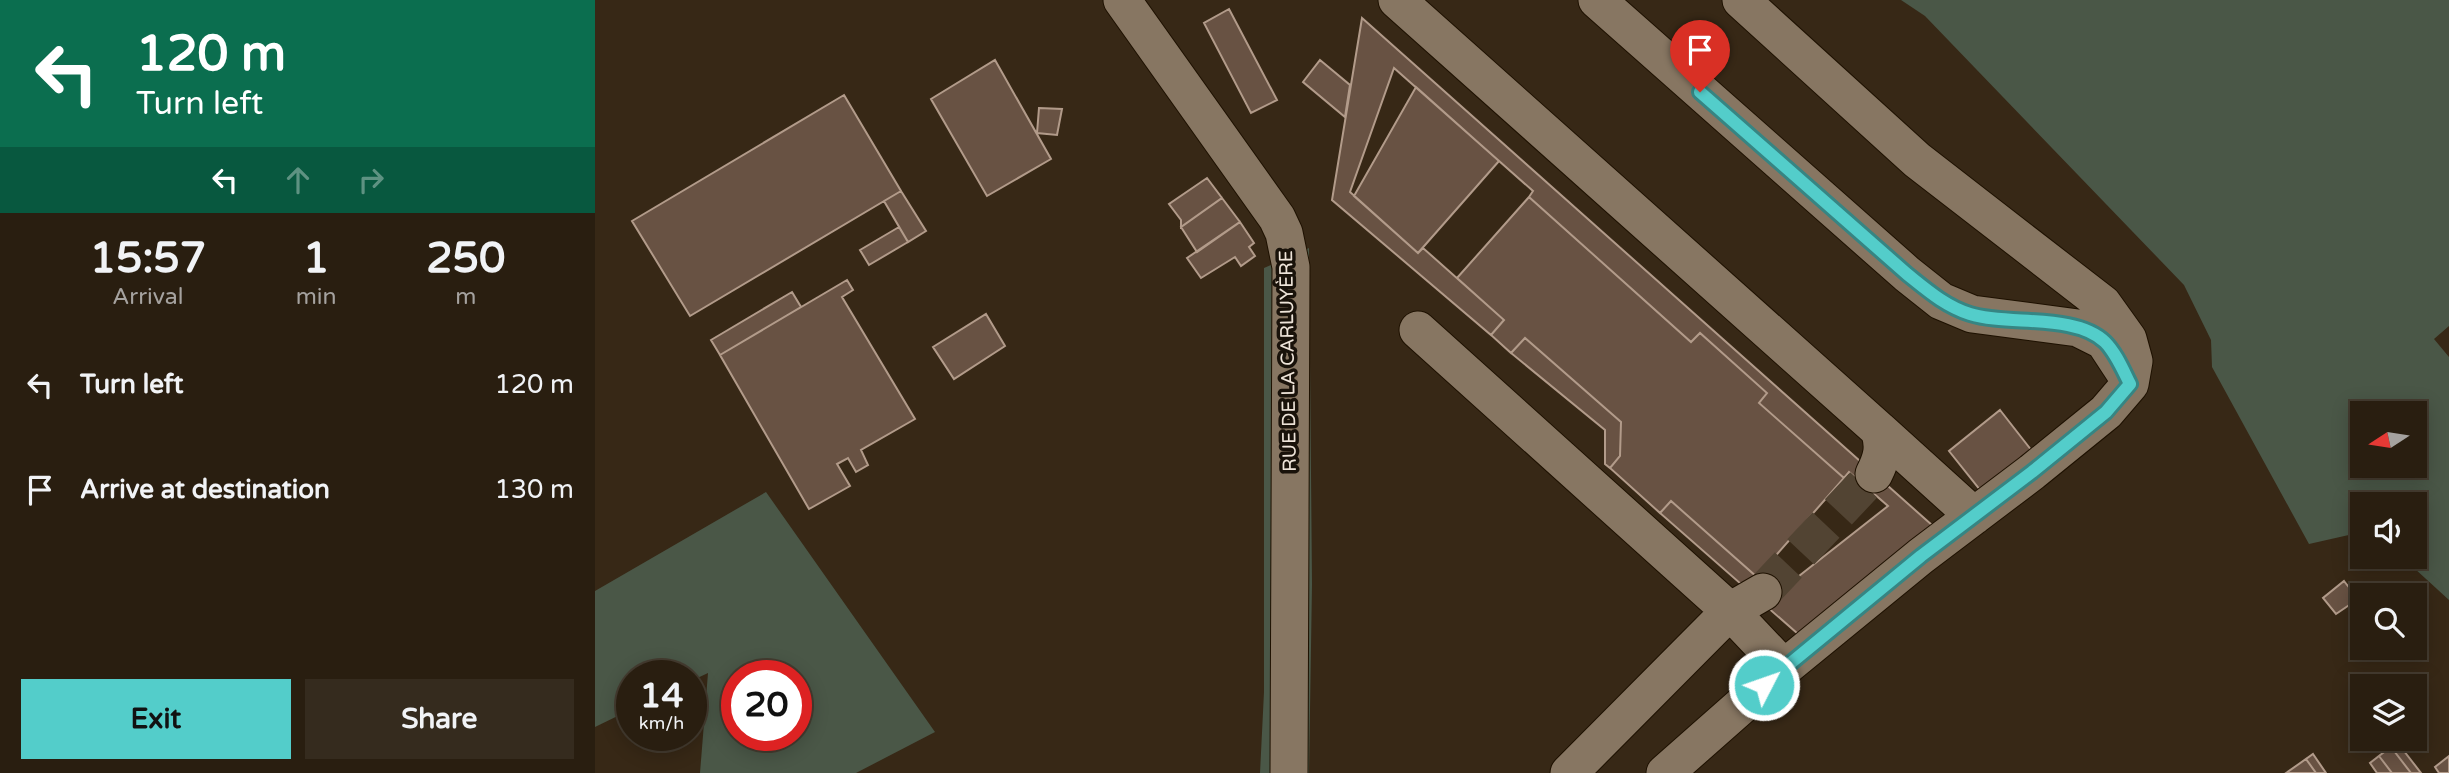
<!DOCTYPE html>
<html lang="en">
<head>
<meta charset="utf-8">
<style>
	body { margin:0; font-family:"Varela Round",sans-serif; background:#352b1e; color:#f1f3f6; height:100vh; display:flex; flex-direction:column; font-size:26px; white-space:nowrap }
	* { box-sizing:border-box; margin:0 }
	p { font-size:23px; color:#a5a29f }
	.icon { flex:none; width:38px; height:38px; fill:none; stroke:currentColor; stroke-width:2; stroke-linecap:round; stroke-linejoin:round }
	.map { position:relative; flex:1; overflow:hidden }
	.side { display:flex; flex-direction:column; background:#291e10; width:595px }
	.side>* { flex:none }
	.top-card { background:#0b6e4f; color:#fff; overflow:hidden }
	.needle { width:46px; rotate:258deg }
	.fabs { position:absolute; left:1755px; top:401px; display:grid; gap:14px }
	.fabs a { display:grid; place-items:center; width:77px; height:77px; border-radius:0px; background:#291e10; box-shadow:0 4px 18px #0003,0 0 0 2px #453c30; font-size:35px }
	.speed { position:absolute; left:21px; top:660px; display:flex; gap:14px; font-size:35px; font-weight:700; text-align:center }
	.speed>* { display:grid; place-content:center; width:91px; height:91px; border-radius:50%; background:#291e10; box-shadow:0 4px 18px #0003,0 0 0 2px #453c30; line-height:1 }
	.speed small { font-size:18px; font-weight:400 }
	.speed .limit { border:10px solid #d22; background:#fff; color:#111 }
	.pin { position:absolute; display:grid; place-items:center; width:60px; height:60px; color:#fff; margin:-72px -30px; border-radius:50% 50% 50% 0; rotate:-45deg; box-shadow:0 0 7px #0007 }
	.pin .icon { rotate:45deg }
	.me { position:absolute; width:77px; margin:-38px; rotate:49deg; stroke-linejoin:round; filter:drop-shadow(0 0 5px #0008) }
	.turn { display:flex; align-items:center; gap:24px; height:147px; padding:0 21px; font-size:32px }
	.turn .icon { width:91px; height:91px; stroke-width:2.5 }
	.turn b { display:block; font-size:49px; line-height:60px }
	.lanes { display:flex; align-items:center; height:66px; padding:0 21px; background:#0003; justify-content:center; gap:35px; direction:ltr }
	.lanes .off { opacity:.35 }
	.eta { display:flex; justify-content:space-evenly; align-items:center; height:119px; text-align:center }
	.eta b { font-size:42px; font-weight:700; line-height:49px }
	.action { display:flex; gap:14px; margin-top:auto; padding:14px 21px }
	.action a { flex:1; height:80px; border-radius:0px; background:#53cdca; color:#111; font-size:28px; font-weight:700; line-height:80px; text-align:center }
	.action a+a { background:#352b1e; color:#f1f3f6 }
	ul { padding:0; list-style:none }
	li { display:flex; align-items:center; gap:21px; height:105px; padding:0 21px }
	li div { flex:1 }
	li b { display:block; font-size:26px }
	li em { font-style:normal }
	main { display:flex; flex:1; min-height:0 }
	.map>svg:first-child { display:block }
	.green { fill:#4a5747; fill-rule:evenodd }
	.building { fill:#685243; stroke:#b29b8a; stroke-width:2 }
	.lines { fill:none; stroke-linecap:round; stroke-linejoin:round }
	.minor-tunnel { stroke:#524433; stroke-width:37; stroke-dasharray:37 18; stroke-linecap:butt }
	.minor-casing { stroke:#1e1101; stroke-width:39 }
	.minor { stroke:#877662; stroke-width:37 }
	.route-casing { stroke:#368583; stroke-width:18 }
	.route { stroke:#53cdca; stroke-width:12 }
	.labels { text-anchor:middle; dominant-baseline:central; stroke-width:7; stroke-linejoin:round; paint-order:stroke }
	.street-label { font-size:19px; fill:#eee4d9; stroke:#19120a }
</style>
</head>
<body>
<main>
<section class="side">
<div class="top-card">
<div class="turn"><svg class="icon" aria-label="left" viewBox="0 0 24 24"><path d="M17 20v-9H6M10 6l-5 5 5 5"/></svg><div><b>120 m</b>Turn left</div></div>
<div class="lanes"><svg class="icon" aria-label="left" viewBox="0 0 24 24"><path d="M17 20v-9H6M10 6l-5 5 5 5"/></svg><svg class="icon off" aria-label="ahead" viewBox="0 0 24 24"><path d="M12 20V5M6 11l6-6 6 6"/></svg><svg class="icon off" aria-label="right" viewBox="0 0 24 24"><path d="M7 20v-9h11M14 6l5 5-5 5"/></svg></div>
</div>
<div class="eta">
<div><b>15:57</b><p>Arrival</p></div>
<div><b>1</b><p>min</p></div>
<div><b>250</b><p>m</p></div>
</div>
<ul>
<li><svg class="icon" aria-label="left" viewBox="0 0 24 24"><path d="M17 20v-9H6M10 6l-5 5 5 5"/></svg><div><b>Turn left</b></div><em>120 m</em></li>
<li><svg class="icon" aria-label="arrive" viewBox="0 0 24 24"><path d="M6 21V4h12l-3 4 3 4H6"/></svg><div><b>Arrive at destination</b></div><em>130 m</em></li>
</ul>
<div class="action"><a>Exit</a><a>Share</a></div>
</section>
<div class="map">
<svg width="1854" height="773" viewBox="0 0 1854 773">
	<rect width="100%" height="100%" fill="#372816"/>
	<path class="green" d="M1306,0H1854V326L1839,339L1854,357V600L1807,557L1820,556V504H1768L1767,532L1714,544L1617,367L1616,340L1589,285L1330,16ZM1768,413H1820V466H1768Z
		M714,248L717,584L714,773H665L669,692V268Z
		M171,492L340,732L261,773H105L113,673L96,681V676H37V709L0,727V591ZM142,676H201V735H142Z"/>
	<path class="building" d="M634,9L682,100L656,113L609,23Z
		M767,18L1347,534L1211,641L1065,513L1076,501L1181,594L1293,506L1254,472L1249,478L1164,403L1172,393L1105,333L1096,342L934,197L938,191L799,68L755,192L823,253L828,248L909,320L896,335L737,200Z
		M400,60L456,159L392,196L336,99Z
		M725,60L755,85L750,117L708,82Z
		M821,87L904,161L823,253L759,196Z
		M249,95L306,191L95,316L37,221Z
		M444,108L467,109L462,135L442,133Z
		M612,178L627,198L586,227V220L574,204Z
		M306,191L331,231L313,242L289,201Z
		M934,197L1096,342L1105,333L1172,393L1164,403L1249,478L1162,577L1076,501L1065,513L1015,468L1025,456L1026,422L930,338L916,353L896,335L909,320L862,278Z
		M627,198L645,222L602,252L586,227Z
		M645,222L659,243L654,247L660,256L646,266L640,257L606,278L592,258Z
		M304,227L313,242L274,265L265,250Z
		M252,280L258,290L247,297L320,419L266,450L273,465L261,472L253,458L242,464L255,486L214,509L125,355Z
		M197,292L206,307L125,355L116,340Z
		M391,314L410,346L359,379L338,347Z
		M930,338L1026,422L1025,456L1015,468L1010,464V430L916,353Z
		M1405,410L1437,451L1386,491L1354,451Z
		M1749,581L1763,599L1741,614L1728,598Z
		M1802,742L1826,773H1816L1796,747Z
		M1796,747L1816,773H1797L1784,756Z
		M1718,754L1731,773H1721L1711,759Z
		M1784,756L1797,773H1782L1775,763Z
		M1854,756V773H1844L1840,767Z
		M1711,759L1721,773H1691Z"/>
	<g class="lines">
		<path class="minor-tunnel" d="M1168,592L1279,474"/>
		<defs>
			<path id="minor" d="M527,0L682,218L689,233L696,267L694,773
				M802,0L1284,430C1290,447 1287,458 1279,474
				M1002,0L1312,274L1346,301L1377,314L1483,328L1509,341L1530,373
				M823,330L1135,611L1189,668
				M1284,430L1379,516
				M974,773L1135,611L1168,592
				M1070,773L1189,668L1326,556L1437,472L1511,412L1535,384L1539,361L1533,339L1508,304L1322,160L1146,0"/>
		</defs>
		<use href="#minor" class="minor-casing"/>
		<use href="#minor" class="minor"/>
	</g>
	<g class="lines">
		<defs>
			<path id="route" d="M1105,92L1312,274C1332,290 1350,306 1375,314C1413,326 1480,313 1510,342C1521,353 1528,370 1535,384L1511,412L1437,472L1326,556L1169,685"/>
		</defs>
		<use href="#route" class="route-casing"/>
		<use href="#route" class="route"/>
	</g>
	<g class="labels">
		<g class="street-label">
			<text transform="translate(693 361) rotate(-91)">RUE DE LA CARLUYÈRE</text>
		</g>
	</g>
</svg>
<div class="fabs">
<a><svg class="needle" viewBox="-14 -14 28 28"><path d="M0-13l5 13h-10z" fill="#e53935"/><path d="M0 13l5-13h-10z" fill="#a5a29f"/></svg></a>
<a><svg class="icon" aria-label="sound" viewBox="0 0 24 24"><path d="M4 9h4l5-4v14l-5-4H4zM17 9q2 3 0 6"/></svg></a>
<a><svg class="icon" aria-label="search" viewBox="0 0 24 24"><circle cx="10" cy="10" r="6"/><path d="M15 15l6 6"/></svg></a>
<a><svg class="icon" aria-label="layers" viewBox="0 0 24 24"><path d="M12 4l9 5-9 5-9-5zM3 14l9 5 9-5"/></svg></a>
</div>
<div class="speed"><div>14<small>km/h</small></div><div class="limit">20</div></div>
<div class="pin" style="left:1105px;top:92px;background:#d93025"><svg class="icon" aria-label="arrive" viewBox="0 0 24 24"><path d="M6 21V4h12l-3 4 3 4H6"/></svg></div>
<svg class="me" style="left:1169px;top:685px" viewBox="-20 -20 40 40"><circle r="17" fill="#53cdca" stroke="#fff" stroke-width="3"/><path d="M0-11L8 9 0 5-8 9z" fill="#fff"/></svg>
</div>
</main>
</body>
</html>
